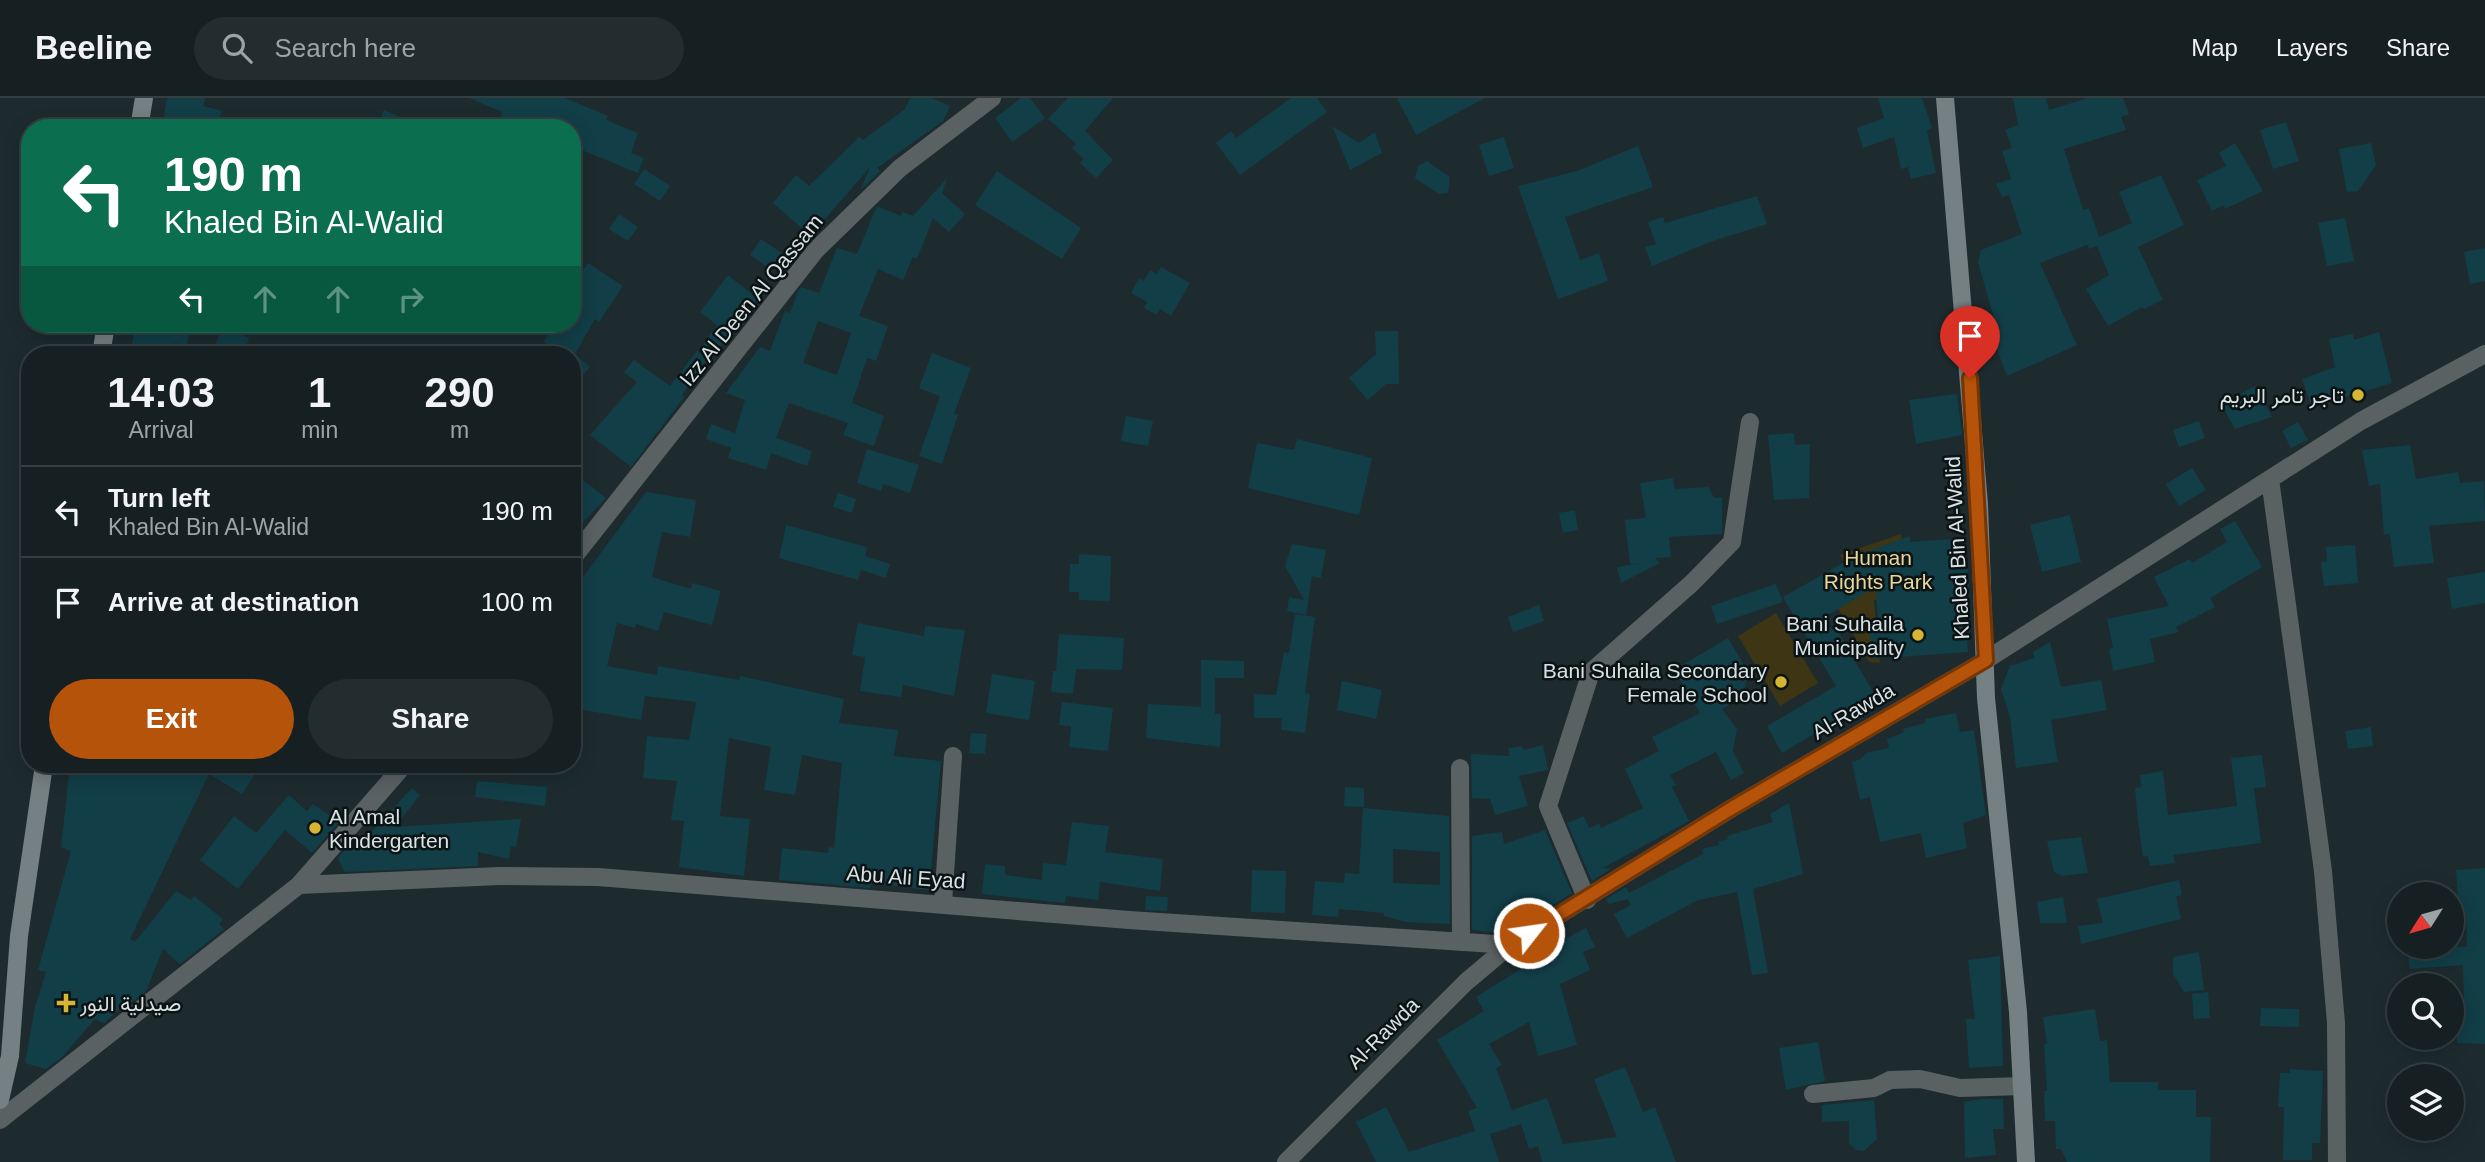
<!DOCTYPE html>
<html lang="en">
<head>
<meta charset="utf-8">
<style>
	body { margin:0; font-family:Helvetica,Vazirmatn,sans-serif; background:#232d30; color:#f1f3f6; height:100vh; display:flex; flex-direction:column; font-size:26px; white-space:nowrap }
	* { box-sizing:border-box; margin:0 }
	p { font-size:23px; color:#9ea3a6 }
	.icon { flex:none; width:38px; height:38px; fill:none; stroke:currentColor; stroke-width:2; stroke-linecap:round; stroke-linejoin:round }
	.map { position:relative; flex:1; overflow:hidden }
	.sheet { position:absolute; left:21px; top:248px; width:560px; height:427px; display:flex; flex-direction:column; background:#162023; border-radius:28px; box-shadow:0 4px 18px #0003,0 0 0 2px #353e41 }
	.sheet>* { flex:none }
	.hud { position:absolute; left:21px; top:21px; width:560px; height:214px; border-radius:28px; box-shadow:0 4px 18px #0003,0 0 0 2px #353e41; background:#0b6e4f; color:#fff; overflow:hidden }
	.needle { width:46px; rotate:233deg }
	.controls { position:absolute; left:2387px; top:784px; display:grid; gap:14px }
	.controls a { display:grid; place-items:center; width:77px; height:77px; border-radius:50%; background:#162023; box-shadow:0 4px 18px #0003,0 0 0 2px #353e41; font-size:35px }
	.pin { position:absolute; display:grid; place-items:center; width:60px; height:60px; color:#fff; margin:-72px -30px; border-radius:50% 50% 50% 0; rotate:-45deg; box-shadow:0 0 7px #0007 }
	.pin .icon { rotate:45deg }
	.me { position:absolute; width:77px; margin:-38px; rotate:60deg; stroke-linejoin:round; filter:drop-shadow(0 0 5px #0008) }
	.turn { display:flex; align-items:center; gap:24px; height:147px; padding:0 28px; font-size:32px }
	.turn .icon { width:91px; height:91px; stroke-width:2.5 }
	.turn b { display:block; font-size:49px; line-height:60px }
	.lanes { display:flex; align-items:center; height:66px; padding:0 28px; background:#0003; justify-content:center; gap:35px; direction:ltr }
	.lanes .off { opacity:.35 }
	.eta { display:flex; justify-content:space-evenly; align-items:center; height:119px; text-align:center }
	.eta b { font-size:42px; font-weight:800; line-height:49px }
	.action { display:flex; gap:14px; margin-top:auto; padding:14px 28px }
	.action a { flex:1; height:80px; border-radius:42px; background:#b45309; color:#fff; font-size:28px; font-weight:800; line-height:80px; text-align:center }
	.action a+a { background:#232d30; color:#f1f3f6 }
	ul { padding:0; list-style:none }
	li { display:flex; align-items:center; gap:21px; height:91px; padding:0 28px; border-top:2px solid #353e41 }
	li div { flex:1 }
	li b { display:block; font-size:26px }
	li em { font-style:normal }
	header { display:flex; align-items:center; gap:42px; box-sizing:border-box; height:98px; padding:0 35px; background:#162023; border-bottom:2px solid #353e41 }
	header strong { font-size:33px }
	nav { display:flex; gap:38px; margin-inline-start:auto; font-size:24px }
	.search { width:490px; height:63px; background:#232d30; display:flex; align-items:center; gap:18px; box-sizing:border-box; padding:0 24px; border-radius:38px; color:#9ea3a6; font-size:26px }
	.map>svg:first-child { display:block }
	.green { fill:#3e3515 }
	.building { fill:#123e48; fill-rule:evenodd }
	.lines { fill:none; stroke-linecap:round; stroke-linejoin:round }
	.street { stroke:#5a6163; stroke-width:18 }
	.secondary { stroke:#758083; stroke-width:18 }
	.route-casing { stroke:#753606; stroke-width:18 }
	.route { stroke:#b45309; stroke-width:12 }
	.poi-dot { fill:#d5b534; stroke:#0c1314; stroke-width:2.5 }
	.labels { text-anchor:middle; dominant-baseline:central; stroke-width:5; stroke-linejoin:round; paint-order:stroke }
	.street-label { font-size:21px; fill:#d8e1e3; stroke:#0c1314 }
	.poi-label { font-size:21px; fill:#d8e1e3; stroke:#0c1314; text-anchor:end }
	.park-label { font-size:21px; fill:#e8d79b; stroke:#0c1314 }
</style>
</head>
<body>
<header>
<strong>Beeline</strong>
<div class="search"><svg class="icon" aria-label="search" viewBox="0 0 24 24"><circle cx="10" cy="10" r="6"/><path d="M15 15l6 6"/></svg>Search here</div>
<nav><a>Map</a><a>Layers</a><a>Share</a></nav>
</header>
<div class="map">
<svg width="2485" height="1064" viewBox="0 0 2485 1064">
	<rect width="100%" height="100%" fill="#1d2b2f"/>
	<path class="green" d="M1901,436L1906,499L1874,502L1880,565L1869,564L1836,507L1860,493L1840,457Z
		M1776,515L1818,585L1780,608L1738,538Z"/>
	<path class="building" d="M167,0H205L203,8L222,13L215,30H162Z
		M469,0H565L608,18L606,22L638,35L631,55L644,60L638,75L572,48V30H496L502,14Z
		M910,0H932L950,8L943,23L877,70L880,73L860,93L870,69L825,121L819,118L807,135L773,105L796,77L809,88L859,39L863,42L905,11Z
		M1021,0H1030L1045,20L1012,44L995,20Z
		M1068,0H1113L1085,33L1113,62L1096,80L1080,65L1084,61L1072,50L1076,46L1048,21Z
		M1291,0H1317L1327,14L1240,77L1216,45L1231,33L1236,40Z
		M1397,0H1485L1416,37Z
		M1878,0H1922L1932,30L1927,32L1936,75L1911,81L1908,69L1901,71L1894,39L1863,50L1857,30L1884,20Z
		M2013,0H2046L2049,12L2088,0H2123L2129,16L2121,19L2126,32L2064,51L2083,112L2089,110L2099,139L2132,125L2119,94L2161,77L2184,127L2138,149L2163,202L2144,211L2142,209L2108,228L2086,191L2109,177L2097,148L2089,151L2087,147L2040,165L2077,247L2007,278L1995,246L1997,231L1978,164L1981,152L2022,136L2009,97L2002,99L1996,86L2011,81L2002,53L2012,50L2005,32L2018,27Z
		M384,12L425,30H376Z
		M2286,24L2299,63L2273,71L2260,32Z
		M1332,28L1359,45L1375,34L1382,55L1350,72Z
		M1504,39L1514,70L1489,78L1479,47Z
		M2235,45L2263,93L2225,111L2224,107L2212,113L2197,82L2226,68L2219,55Z
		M2371,45L2376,67L2358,93L2347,94L2339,51Z
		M1638,48L1653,89L1565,119L1580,162L1599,155L1608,183L1558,201L1518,88L1577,73Z
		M1427,63L1450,79L1448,95L1439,96L1415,80L1418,68Z
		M644,71L670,88L660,103L634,86Z
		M997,73L1081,130L1062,161L975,107Z
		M947,80L942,95L965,116L949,134L933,120L917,161L913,159L903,182L878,171L859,218L888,228L876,263L867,260L852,305L884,318L874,348L843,337L848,325L789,305L776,340L812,353L807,368L771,355L766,372L728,360L731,350L706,341L711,326L735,335L745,302L726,295L760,249L770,253L785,213L790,215L798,193L801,189L819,195L837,150L857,156L877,108L901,118L902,114L913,118ZM818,223L851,235L837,277L803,265Z
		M1757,98L1767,126L1710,144L1652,168L1645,149L1656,146L1648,124L1663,119L1665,125Z
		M619,116L638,129L628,143L609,131Z
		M2345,120L2354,163L2327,168L2318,125Z
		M761,141L782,155L770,171L750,157Z
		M2485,150V183L2470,186L2464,154Z
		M588,165L623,188L599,224L595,221L575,256L590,269L572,290V257H566L544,244L555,226H572V189Z
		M1161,169L1190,185L1171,218L1160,211L1157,217L1144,210L1147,204L1131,195L1139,180L1144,183L1150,172L1157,176Z
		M728,177L758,201L715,255L703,247L717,227L700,214Z
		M136,226H192L186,248L175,245L170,257H130Z
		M222,230L249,240L243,257H212Z
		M1375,233H1398L1399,286H1386L1368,302L1349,280L1376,256Z
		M2379,234L2392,285L2312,309L2302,281L2335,269L2329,241L2353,236L2354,242Z
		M697,253L708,261L682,297L684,299L631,369L590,337L637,284L624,274L634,262L670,288Z
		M932,255L971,270L954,316L958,317L942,366L919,358L940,298L919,290Z
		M2255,288L2272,319L2235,331L2221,306Z
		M1957,296L1962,337L1916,346L1909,302Z
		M1126,318L1153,323L1148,348L1121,343Z
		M2199,323L2205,340L2179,349L2173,332Z
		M2298,324L2308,342L2291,350L2282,333Z
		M1794,335L1795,347L1810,346L1809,400L1774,402L1768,337Z
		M1297,341L1372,360L1359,417L1248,390L1257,345L1294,352Z
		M2410,347L2416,381L2458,374L2460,385L2484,383L2485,423L2429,428L2434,465L2394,469L2390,436L2384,437L2380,386L2369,388L2362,352Z
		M867,351L919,367L910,395L883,386L881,393L857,385Z
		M2192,370L2206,392L2179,408L2166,386Z
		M572,374L606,400L572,436Z
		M1673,380L1675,391L1709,389L1714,400L1722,399V436L1669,439L1671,459L1655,460L1660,465L1621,485L1617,469L1639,465L1630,466L1625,422L1646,420L1640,385Z
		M646,394L696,402L690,439L662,434L652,479L691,491L692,485L721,493L712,527L664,514L658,533L636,526L635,530L617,525L607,568L657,577L658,568L739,582L740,578L768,584L844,601L839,625L898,632L894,658L941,663L929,792L871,785L870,790L779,782L782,750L828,755L829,749L834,750L842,665L802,657L795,697L764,692L771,649L729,640L720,718L750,721L744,778L679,769L684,723L671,722L677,683L643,680L647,638L689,642L696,604L645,598L641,622L572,610V494Z
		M838,395L856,401L852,415L833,409Z
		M1575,412L1578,432L1563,435L1559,415Z
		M2070,417L2081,464L2042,474L2030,427Z
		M2235,423L2262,469L2210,500L2215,509L2176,529L2179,534L2150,541L2155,564L2113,573L2109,551L2113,550L2107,521L2169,508L2154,479L2190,461L2192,465L2227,444L2220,431Z
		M786,427L867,449L865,458L890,466L886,480L861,472L858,482L779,460Z
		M1910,438V444L1965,440L1969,491L1964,492L1968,554L1872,561L1869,528H1878L1876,489L1802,532L1783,499L1857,457Z
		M1292,446L1326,452L1321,480L1312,478L1306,517L1287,513L1289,499L1304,502L1285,468Z
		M2355,447L2358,485L2324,488L2321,464L2327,463L2326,449Z
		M1079,456L1111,458L1110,503L1079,502V494H1069L1070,466H1079Z
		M2485,474V505L2452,511L2447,480Z
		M1776,486L1783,504L1717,526L1711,508Z
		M1539,507L1544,523L1513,534L1508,519Z
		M1295,516L1315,519L1305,595L1310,596L1305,635L1281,632L1282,620H1254V596L1276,597L1284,554L1289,555Z
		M858,525L924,538L925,528L965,532L954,598L903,587L901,599L860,593L865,559L852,557Z
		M1836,530L1876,599L1782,655L1767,628L1836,588L1803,533Z
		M1059,536L1124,540L1122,572L1076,571L1073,596L1051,594L1053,573H1056Z
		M1728,540L1748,574L1743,599L1722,611L1737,631L1733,653L1744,675L1731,682L1716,654L1670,677L1676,687L1672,689L1689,723L1603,770L1611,771L1592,783L1567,725L1584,718L1589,730L1599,726L1601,730L1643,710L1625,671L1659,653L1652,639L1700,615L1674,572Z
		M2050,544L2061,589L2101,582L2107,612L2051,622L2058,664L2016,670L2010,619L2001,591L2010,568L2034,560L2033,554Z
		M1201,562L1244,563V580H1215V616H1221L1220,649L1146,640L1148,606L1201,609Z
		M992,576L1035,583L1029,622L986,615Z
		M1342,583L1382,592L1376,621L1337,612Z
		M1062,604L1113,610L1108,653L1069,649L1071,628L1059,627Z
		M1956,615L1960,634L1974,632L1986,717L1963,725L1967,750L1926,760L1921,735L1880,744L1870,699L1860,702L1852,664L1861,661L1866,655L1889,650L1887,641L1904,634L1903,631L1925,625V621Z
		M2371,629L2373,648L2348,651L2345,633Z
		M971,635L987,636L985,656L969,655Z
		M1543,647L1548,672L1519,678L1528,708L1495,717L1490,701L1472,700L1471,656L1510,658L1508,650L1522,648L1523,652Z
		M2262,657L2266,689L2254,690L2261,745L2173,757L2175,765L2150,768L2148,758L2143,759L2138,724L2135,690L2141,689L2140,677L2163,673L2168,717L2237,708L2231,660Z
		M70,667H254L255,676L242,696L209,676L130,841L135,844L176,793L191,802L194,798L223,821L219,826L224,831L180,866L163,851L146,893L126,909L123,908L104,925L95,921L62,959L46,971L25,965L35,909L46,874L38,872L71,753L61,749Z
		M477,683L547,689L545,708L475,699Z
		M1345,689L1364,690V709L1344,708Z
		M412,690L420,697L395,729L521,721L516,749L511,748L509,761L478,754V768L344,774L338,760L356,739L362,744Z
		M289,697L307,713L313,706L339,724L312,755L285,732L238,791L200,762L234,718L256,735Z
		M1789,705L1803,776L1753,791L1768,875L1752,877L1737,794L1698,802L1627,840L1614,816L1631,807L1628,801L1609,806L1606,801L1626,789L1629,795L1703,756L1702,751L1719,747L1718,744L1728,741L1727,738L1773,724L1770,716Z
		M1363,710L1449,718L1450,826L1406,824L1384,818V815L1339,811L1338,819L1312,817L1315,783L1344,785L1345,775L1359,776ZM1393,751L1440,754V787L1393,785Z
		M1072,724L1109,728L1105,754L1163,761L1160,793L1100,784L1098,802L1066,798L1065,805L982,796L985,766L1005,768V777L1042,782L1043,765L1066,767Z
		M1545,732L1572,795L1550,809L1524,817L1526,824L1515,831L1499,835L1472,832V738L1502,734L1504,746Z
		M2081,739L2088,775L2062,778L2054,774L2047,743Z
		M2485,770V946L2457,945V904H2464L2463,867L2410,871L2407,849H2467L2466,816L2459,817L2456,772Z
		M1252,772L1286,773L1285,815L1251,814Z
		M2179,782L2182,797L2176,799L2181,821L2081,846L2078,828L2103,825L2097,801Z
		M1146,798L1168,799L1167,813L1145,812Z
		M2063,799L2067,825H2040L2037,804Z
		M1586,830L1595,849L1583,854L1590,872L1560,886L1577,947L1538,958L1529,924L1489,946L1502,967L1496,970L1512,1012L1547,1000L1563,1046L1617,1039L1594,981L1625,969L1643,1014L1655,1009L1676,1064H1542L1538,1048L1529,1051L1521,1026L1490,1036L1499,1064H1376L1356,1024L1386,1009L1409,1054L1475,1033L1468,1013L1477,1010L1437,942L1484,913L1476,899L1540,859L1538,855Z
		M2199,854L2204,892L2184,894L2173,876V859Z
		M2000,858L2003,968L1969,970L1966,921H1975L1968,862Z
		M2208,894L2210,920L2194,921L2192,896Z
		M2261,910L2299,911V929L2260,928Z
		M2095,911L2100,943L2107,942L2110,984H2158V992H2196V1019H2211L2210,1064H2067L2061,1051H2056L2055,1023H2045L2044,993H2047L2044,946H2047L2043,919Z
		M1818,944L1825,983L1786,992L1779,950Z
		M2290,971L2323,973L2320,1045H2312V1062H2283L2284,1009H2278L2280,975H2290Z
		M1981,1001H2003L2004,1031H1993L1996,1057L1965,1060L1964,1004Z
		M1874,1002L1877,1041L1864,1053L1856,1052L1849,1045V1023L1822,1024V1007Z"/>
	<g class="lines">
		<path class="street" d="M2270,381L2323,773L2336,925L2337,1064
			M572,461L816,152L900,70L992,0
			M1460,670L1461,844
			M299,787L499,778L598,779L1129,822L1510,847
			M1587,802L1548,708L1591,574L1692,485L1732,444L1750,324
			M943,805L953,658
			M1813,996L1874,990L1890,982L1920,981L1960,990L2022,988
			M0,1022L299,787L404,667
			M1286,1064L1466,884L1510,847L1732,710L1986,562L2361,323L2485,256"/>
		<path class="secondary" d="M1945,0L1979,406L1986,600L2018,914L2026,1064
			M139,30L144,0
			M101,257L106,226
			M0,1002L10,958L19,838L44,667"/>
	</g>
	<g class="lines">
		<defs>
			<path id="route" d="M1529,835L1732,710L1986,562L1970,280"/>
		</defs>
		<use href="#route" class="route-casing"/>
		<use href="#route" class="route"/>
	</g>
	<g class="poi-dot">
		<circle cx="2358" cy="297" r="7"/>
		<circle cx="1918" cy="537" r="7"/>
		<circle cx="1781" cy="584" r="7"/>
		<circle cx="315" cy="730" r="7"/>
		<path d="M62.5 894.5h7v7h7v7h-7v7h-7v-7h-7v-7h7z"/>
	</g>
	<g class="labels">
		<g class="street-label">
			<text transform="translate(751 202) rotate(-51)">Izz Al Deen Al Qassam</text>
			<text transform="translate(1957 450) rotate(-93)">Khaled Bin Al-Walid</text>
			<text transform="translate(1853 613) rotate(-30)">Al-Rawda</text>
			<text transform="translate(906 779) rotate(4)">Abu Ali Eyad</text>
			<text transform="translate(1383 935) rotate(-45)">Al-Rawda</text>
		</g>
		<g class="poi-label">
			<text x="2344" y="297">تاجر تامر البريم</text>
			<text x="1904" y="525">Bani Suhaila<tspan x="1904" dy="24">Municipality</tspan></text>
			<text x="1767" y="572">Bani Suhaila Secondary<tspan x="1767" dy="24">Female School</tspan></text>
			<text x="329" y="718" text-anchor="start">Al Amal<tspan x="329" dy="24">Kindergarten</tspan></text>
			<text x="80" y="905" text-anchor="start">صيدلية النور</text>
		</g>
		<g class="park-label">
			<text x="1878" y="459">Human<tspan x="1878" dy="24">Rights Park</tspan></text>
		</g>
	</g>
</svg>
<div class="controls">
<a><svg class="needle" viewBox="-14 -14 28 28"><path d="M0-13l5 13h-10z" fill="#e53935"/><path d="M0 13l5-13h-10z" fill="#9ea3a6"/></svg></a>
<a><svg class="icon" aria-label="search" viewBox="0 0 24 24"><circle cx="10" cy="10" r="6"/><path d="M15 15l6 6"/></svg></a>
<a><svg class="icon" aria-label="layers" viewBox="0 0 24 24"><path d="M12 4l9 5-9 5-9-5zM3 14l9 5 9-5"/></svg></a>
</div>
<div class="pin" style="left:1970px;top:280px;background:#d93025"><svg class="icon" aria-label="arrive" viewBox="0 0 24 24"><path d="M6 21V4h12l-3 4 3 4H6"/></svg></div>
<svg class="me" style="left:1529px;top:835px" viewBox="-20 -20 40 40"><circle r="17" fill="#b45309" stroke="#fff" stroke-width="3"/><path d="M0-11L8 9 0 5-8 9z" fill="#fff"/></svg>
<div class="hud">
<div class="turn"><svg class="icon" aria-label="left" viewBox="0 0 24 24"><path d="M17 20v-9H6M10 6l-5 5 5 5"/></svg><div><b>190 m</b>Khaled Bin Al-Walid</div></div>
<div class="lanes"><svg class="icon" aria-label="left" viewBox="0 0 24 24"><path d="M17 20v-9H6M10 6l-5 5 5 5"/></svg><svg class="icon off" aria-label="ahead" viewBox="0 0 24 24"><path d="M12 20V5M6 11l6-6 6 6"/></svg><svg class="icon off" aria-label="ahead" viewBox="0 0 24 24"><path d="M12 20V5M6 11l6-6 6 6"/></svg><svg class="icon off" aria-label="right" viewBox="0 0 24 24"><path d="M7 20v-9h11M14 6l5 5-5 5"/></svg></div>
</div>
<section class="sheet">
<div class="eta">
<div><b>14:03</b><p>Arrival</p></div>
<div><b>1</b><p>min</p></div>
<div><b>290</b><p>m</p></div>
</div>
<ul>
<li><svg class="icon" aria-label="left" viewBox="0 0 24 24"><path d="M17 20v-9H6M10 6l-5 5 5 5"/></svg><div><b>Turn left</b><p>Khaled Bin Al-Walid</p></div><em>190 m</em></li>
<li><svg class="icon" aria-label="arrive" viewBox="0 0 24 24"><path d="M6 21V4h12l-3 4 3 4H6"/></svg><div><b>Arrive at destination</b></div><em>100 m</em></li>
</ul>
<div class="action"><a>Exit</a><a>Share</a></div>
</section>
</div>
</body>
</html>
